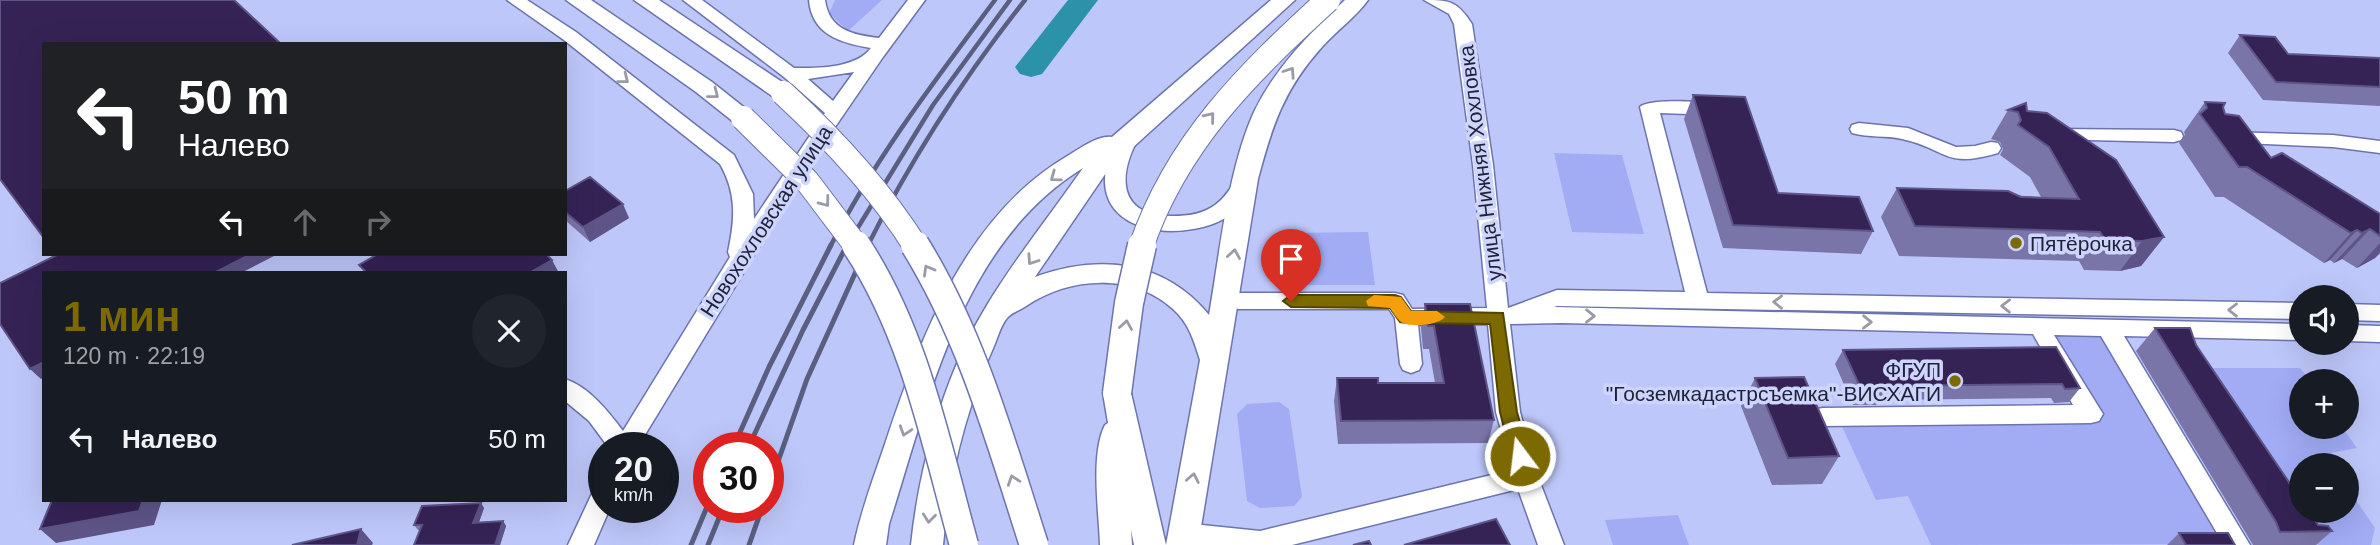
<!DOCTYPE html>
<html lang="ru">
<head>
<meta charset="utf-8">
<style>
	body { margin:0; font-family:Arial,sans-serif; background:#20242c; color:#f1f3f6; height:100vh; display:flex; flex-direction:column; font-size:26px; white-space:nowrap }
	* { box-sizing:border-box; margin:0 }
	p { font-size:23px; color:#9ea1a6 }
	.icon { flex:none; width:38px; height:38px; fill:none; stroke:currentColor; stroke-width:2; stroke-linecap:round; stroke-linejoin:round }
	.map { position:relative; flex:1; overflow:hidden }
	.panel { position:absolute; left:42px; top:271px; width:525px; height:231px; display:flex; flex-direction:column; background:#171b24; border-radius:0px; box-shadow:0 7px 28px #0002 }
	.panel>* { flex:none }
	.banner { position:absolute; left:42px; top:42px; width:525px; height:214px; border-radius:0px; box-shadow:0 7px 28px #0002; background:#202124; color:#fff; overflow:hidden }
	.tools { position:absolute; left:2289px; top:285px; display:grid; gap:14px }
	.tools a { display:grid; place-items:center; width:70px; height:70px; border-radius:50%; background:#171b24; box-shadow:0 7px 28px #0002; font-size:35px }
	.speed { position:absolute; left:588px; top:432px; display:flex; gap:14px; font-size:35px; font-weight:700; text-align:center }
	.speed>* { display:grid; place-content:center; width:91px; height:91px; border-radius:50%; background:#171b24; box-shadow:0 7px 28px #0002; line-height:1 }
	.speed small { font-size:18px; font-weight:400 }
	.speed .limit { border:10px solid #d22; background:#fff; color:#111 }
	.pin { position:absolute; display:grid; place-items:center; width:60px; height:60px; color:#fff; margin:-72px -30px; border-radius:50% 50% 50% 0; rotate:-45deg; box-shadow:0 0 7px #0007 }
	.pin .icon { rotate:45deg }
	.me { position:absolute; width:77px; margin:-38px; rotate:345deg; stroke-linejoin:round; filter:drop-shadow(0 0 5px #0008) }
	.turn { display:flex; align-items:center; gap:24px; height:147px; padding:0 21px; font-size:32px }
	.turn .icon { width:91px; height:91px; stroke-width:2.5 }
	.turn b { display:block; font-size:49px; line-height:60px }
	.lanes { display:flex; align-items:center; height:66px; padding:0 21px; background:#0003; justify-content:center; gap:35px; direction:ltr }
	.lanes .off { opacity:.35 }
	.round { display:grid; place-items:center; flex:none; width:74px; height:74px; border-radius:37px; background:#20242c }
	.summary { display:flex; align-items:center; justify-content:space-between; height:119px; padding:0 21px }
	h1 { font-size:42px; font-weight:700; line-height:52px; color:#7c6a01 }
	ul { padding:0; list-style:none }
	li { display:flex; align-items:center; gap:21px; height:98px; padding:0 21px }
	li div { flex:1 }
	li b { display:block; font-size:26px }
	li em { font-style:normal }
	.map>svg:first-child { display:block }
	.green { fill:#a1acf5 }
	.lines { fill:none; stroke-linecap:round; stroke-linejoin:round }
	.river { fill:#2c92aa; fill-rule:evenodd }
	.minor-casing { stroke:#6c74ae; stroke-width:3 }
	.major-casing { stroke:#6c74ae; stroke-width:3 }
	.minor { fill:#fff; fill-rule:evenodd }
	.major { fill:#fff; fill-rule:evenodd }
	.rail-far1 { stroke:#5a5f81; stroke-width:4.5 }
	.rail { stroke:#5a5f81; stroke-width:5 }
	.major-bridge-far1-casing { stroke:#6c74ae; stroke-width:26; stroke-linecap:butt }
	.major-bridge-casing { stroke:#6c74ae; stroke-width:31; stroke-linecap:butt }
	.major-bridge-far1 { stroke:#fff; stroke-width:24 }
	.major-bridge { stroke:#fff; stroke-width:28 }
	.wall { fill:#7a75a8 }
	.shaded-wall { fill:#5e5487 }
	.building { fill:#352356; stroke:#5e5487; stroke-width:2 }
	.oneway { stroke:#9a9ba6 }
	.route { fill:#7c6a01; stroke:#514501; stroke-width:2 }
	.slow { fill:#f59e0b }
	.poi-dot { fill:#7c6a01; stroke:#ced5fc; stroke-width:2.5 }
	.labels { text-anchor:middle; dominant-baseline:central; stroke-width:7; stroke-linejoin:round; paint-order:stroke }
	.street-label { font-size:21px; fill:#1e2139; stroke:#ced5fc }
	.poi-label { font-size:21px; fill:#1e2139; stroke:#ced5fc; text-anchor:start }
</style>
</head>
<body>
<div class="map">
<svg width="2380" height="545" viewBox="0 0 2380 545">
	<rect width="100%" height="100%" fill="#bec7fa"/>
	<path class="green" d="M835,0H882L848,31L829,13Z
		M1554,153L1622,155L1644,234L1572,232Z
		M1368,232L1375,285H1296L1292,233Z
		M2052,335H2104L2182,460H2172L2225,544L1931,545L1908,496L1876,500L1839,420L1890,409L2045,404L2057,421L2100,417Z
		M2201,368H2300L2310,381L2301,382V427H2342L2357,448L2325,454L2332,465L2301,466V511H2347V487L2375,528L2371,545H2318Z
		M1279,402L1289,409L1302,497L1294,506L1260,508L1247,501L1237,414L1247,404Z
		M1678,515L1689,545H1613L1605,520Z"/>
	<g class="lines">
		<path class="river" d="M1068,0H1098L1042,74L1031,77L1020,74L1015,67Z"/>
		<defs>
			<path id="minor" d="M507,0H527L576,32L734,155L753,194L754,219L825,113L784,77L683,0H702L794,68H801C823,68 857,67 871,48C841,43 812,35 809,0H825C829,30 853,35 879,38L908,0H925L883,57L807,168L637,448H609L589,421L565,401V379C589,387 608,411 623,431L730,257L728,252C735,219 737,194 720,164L564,40ZM854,72L833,101L808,79Z
				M1424,0C1450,0 1457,1 1472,24L1493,165L1508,308L1557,290L1685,292L1640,107C1647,98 1717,100 1724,109L1715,115L1660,113L1707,293L2301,303V319L1557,306L1554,307L2301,324V340L2124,336L2250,545H2224L2101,336L2054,335L2103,414L2099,421L2091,423L1822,426L1814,424L1810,417L1814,410L1822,408L2073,405L2033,334L1561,323L1510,324L1520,412L1538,477L1564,545H1538L1518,489L1292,545H1185L1174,542L1171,534L1174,526L1183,523L1260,531L1512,470L1496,412L1488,324L1418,325L1422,364L1419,370L1411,373L1403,370L1400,364L1395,318L1389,309H1239L1231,307L1228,301L1231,295L1239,293H1395L1403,295L1412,309L1487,308L1473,165L1454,24L1449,14Z
				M1859,123L1908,128L1956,147L1975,146L1991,142L1998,143L2001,148L1998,153C1943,169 1948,149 1902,139C1886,135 1869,138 1852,133L1850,129L1852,125Z
				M2052,129L2174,130L2181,132L2183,136L2181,140L2174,142L2045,139L2043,135L2045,131Z
				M1130,131L1137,133L1139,137C1117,176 1118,217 1173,216C1188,216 1203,214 1215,205C1224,199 1230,189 1236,180H1250L1253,185C1247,195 1240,208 1230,215C1195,240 1108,240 1105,183C1104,165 1114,147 1123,133Z
				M2228,132L2333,135L2380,141V153L2333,147L2221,142L2219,138L2221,134Z
				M2347,304L2380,305V321L2347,320Z
				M2347,325L2380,326V342L2347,341Z
				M604,484V508H610L594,545H568L595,487Z"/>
			<path id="major" d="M566,0H591L712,82L751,113L755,118L751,123L743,126L735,123L696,92Z
				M634,0H659L791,88L794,93L791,98L783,100L775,98Z
				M1271,0H1295L1108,170L1035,277C1099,254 1164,260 1209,315C1220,252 1228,169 1254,112C1275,68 1310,33 1345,0H1368C1355,18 1336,31 1322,47C1284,89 1272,126 1258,179L1198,545H1166L1200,360C1194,341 1189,323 1173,309C1132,272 1069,277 1026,306C1020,310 1012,313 1008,317C1001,324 998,337 994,346C966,409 949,477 943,545H911C919,468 943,379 983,312C1012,262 1050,216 1083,168C962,242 929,398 889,524L886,545H854C861,510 874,477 885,444C921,336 966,215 1069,155C1081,148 1098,135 1112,137Z
				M1117,382L1127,385L1131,393L1166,545H1134L1131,530L1132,545H1100C1099,512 1090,454 1105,425L1108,423L1103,393L1107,385Z"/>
		</defs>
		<use href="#minor" class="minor-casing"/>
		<use href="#major" class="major-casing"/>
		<use href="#minor" class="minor"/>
		<use href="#major" class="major"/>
		<path class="rail-far1" d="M830,247C875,158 936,79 995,0
			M846,247L933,105L1010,0
			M867,247C911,159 964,77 1025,0"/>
		<path class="rail" d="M733,448L769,367L831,245
			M748,448L803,330L847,245
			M768,490L807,379L868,245
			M691,545L709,502
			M708,545L723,508
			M749,545L762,508"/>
		<defs>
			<path id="major-bridge-far1" d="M783,93C833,139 879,188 916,247
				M743,118L807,181L857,247
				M1141,247C1177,142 1248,73 1328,0"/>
			<path id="major-bridge" d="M856,245C915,334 936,444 964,545
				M915,245C972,337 1001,443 1034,545
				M1117,393L1129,303L1142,245"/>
		</defs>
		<use href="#major-bridge-far1" class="major-bridge-far1-casing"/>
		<use href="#major-bridge" class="major-bridge-casing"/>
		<use href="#major-bridge-far1" class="major-bridge-far1"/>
		<use href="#major-bridge" class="major-bridge"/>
	</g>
	<path class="wall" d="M2240,35L2288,54L2380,58V106L2263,100L2228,53Z
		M1693,95L1778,193L1873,231L1861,254L1723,248L1684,119Z
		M2205,102L2223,107L2225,114L2271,158L2380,214V253L2375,258L2357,268L2342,259L2334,263L2330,260L2324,263L2224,197H2215L2179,143L2185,135L2184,132Z
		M2008,110L2027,111L2164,237L2141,266L2120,271L2084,270L2079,261L1899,256L1881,217L1897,188L2041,197L2030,177L2000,155L2003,149L2000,142L1991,139Z
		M565,191L629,218L590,242L565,220Z
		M1425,304L1494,420L1488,443L1338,444L1334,401L1337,378L1378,383H1435L1429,349H1423L1421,328Z
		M2155,328L2196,345L2318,525L2332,531L2316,545H2253L2136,351Z
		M2056,347L2080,388L2069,402L2054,403L2051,398L1879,400L1876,405H1853L1835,364L1843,350Z
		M1755,378L1839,456L1822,484L1772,485L1741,406Z
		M484,508L479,522L503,521L506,526L500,545H414L420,530H418L414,525Z
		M2179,533L2235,545H2167Z"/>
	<path class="shaded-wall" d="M623,204L629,218L590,242L583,227Z
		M2370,229L2342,259L2334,263L2362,233Z
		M2357,230L2330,260L2324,263L2351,233Z
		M2164,237L2141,266L2120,271L2142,241Z
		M2380,243V253L2375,258L2357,268Z
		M251,254H278L241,273H214Z
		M552,260L559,273H529Z
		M44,362V378L41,379L30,369Z
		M143,500H162L154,525L56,543L40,529Z
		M481,503L484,508L477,528L473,523Z
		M503,521L506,526L500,545H495Z
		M361,529L373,543L372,545H357Z"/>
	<path class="building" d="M0,0H234L281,44H44V238L0,179Z
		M2240,35L2275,37L2288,54L2380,58V87L2276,82Z
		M1693,95L1745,97L1778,193L1859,197L1873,231L1733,225Z
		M2205,102L2225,103L2223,107L2225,114L2239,116L2271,158L2282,153L2380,214V236L2370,229L2362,233L2357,230L2351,233L2247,167H2239L2200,114L2207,108Z
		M2026,103L2027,111L2047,113L2116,160L2164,237L2142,241L2105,240L2100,232L1915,226L1897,188L2008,191L2021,197L2079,199L2049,147L2018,125L2021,120L2018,112L2008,110Z
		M590,177L623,204L583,227L565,212V191Z
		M56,254H251L214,273H44V362L30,369L0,324V283L57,255Z
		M378,254H546L552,260L529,273H367L359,265Z
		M1425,304H1470L1494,420L1341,421L1337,378H1378V383H1444L1434,326H1428Z
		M2155,328H2190L2196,345L2301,500V511H2309L2318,525L2328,526L2332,531L2280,532L2276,522Z
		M2056,347L2080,388L2065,389L2062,384L1883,386L1885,391H1862L1843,350Z
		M1804,377L1839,456L1788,458L1755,378Z
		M52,500H143L139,511L40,529Z
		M481,503L473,523L503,521L495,545H414L422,525H414L422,506Z
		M1496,519L1510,545H1404Z
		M361,529L357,545H292Z
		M2179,533H2228L2235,545H2186Z
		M1369,541L1371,545H1353Z"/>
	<defs><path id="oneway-chevron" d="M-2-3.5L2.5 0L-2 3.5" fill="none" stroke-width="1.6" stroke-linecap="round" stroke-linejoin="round" transform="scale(1.75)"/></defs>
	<g class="oneway">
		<use href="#oneway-chevron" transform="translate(1290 72) rotate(-56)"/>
		<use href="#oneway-chevron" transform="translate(624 79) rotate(38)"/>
		<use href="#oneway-chevron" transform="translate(714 94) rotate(38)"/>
		<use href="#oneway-chevron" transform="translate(1210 117) rotate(-51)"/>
		<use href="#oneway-chevron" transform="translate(1055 177) rotate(144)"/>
		<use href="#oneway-chevron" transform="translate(825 202) rotate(53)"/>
		<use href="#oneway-chevron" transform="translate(1234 254) rotate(-81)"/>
		<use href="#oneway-chevron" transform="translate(1032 260) rotate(124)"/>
		<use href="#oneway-chevron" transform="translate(928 270) rotate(-120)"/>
		<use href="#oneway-chevron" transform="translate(1778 302) rotate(-179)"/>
		<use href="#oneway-chevron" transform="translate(2006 306) rotate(-179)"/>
		<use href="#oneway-chevron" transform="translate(2233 310) rotate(-179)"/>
		<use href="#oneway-chevron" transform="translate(1590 316) rotate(1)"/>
		<use href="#oneway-chevron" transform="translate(1867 322) rotate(1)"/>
		<use href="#oneway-chevron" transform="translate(1126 325) rotate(-81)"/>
		<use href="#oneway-chevron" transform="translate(905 431) rotate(108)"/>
		<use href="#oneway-chevron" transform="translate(1193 478) rotate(-79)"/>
		<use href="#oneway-chevron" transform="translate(1013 480) rotate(-109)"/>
		<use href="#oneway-chevron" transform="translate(929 518) rotate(96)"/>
	</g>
	<path class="route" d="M1291,295H1395L1401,297L1411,311L1503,313L1517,412L1529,456L1526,461L1520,463L1514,461L1511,456L1500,412L1490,324L1406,323L1400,322L1390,308L1291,307L1283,301Z"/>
	<path class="slow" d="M1374,295L1401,297L1411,311H1437L1445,317C1439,325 1410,328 1401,322C1397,319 1393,312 1390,308L1368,306L1366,301Z"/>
	<g class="poi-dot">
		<circle cx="2016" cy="243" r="7"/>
		<circle cx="1955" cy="381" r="7"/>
	</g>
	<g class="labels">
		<g class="street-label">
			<text transform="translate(1480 163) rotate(-97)">улица Нижняя Хохловка</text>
			<text transform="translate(766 221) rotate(-57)">Новохохловская улица</text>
		</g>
		<g class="poi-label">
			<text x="2030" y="243">Пятёрочка</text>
			<text x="1941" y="369" text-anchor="end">ФГУП<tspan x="1941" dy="24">"Госземкадастрсъемка"-ВИСХАГИ</tspan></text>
		</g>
	</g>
</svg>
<div class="tools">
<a><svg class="icon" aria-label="sound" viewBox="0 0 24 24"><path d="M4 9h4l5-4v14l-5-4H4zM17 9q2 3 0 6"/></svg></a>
<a>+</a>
<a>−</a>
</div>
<div class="speed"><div>20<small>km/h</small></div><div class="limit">30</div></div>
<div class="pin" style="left:1291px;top:301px;background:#d93025"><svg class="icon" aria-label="arrive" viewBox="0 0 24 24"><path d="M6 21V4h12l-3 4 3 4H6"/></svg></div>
<svg class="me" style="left:1520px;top:456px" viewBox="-20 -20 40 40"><circle r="17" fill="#7c6a01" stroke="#fff" stroke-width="3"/><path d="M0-11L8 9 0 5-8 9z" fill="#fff"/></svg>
<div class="banner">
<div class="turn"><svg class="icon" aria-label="left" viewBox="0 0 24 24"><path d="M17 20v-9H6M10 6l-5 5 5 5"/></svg><div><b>50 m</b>Налево</div></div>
<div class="lanes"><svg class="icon" aria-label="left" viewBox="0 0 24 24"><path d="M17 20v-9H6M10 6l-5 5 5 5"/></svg><svg class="icon off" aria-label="ahead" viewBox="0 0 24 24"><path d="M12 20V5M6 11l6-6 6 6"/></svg><svg class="icon off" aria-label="right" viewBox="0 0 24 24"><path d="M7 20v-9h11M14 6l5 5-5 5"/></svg></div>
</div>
<section class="panel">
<div class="summary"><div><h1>1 мин</h1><p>120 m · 22:19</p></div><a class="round"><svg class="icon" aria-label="close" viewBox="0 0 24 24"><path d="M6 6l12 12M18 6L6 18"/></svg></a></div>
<ul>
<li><svg class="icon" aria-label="left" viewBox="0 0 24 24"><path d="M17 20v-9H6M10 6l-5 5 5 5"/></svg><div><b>Налево</b></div><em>50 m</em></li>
</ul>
</section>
</div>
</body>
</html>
